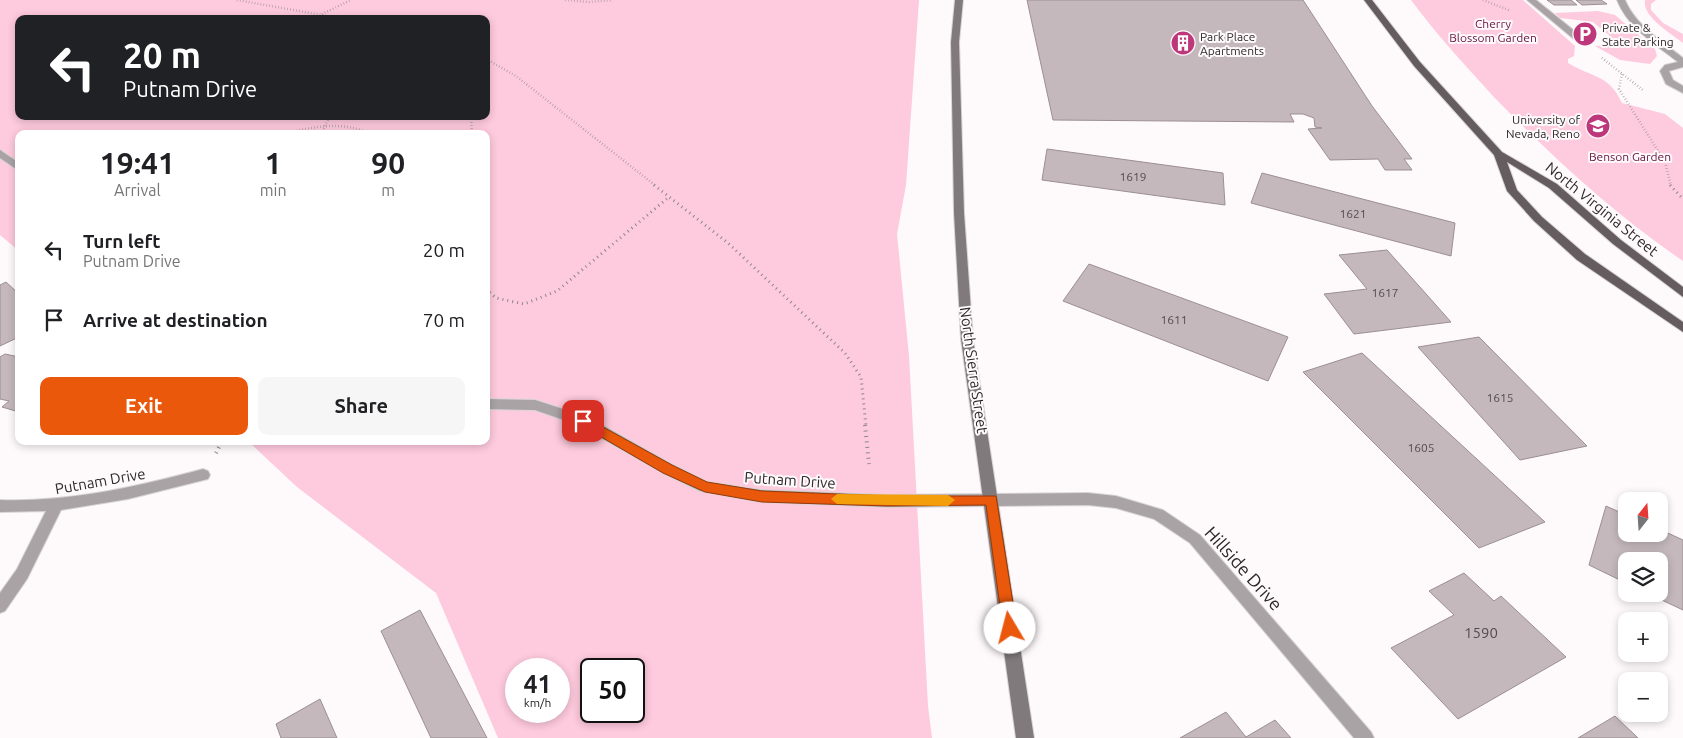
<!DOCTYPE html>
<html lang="en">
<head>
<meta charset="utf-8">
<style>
	body { margin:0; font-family:Ubuntu,sans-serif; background:#f6f6f6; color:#202124; height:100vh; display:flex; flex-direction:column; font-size:19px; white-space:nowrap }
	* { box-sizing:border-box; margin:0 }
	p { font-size:16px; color:#757577 }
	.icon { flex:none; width:28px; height:28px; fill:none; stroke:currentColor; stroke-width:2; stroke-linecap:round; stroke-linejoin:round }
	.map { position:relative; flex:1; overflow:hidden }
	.side { position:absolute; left:15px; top:130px; width:475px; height:315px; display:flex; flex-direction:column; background:#fff; border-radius:10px; box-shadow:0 2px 8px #0003 }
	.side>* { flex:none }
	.guide { position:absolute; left:15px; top:15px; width:475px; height:105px; border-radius:10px; box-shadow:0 2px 8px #0003; background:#202124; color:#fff; overflow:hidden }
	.needle { width:32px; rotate:17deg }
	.tools { position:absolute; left:1618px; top:492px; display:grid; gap:10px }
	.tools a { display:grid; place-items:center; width:50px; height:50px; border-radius:10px; background:#fff; box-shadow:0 2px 8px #0003; font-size:25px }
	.speed { position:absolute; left:505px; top:658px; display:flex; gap:10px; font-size:25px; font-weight:700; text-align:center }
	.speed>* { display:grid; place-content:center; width:65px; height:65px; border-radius:50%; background:#fff; box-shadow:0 2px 8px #0003; line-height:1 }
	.speed small { font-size:12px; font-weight:400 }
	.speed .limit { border:2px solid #111; border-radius:8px; background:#fff; color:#111 }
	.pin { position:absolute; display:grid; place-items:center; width:42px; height:42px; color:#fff; margin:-21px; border-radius:10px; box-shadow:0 2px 8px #0006 }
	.me { position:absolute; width:55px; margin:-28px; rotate:352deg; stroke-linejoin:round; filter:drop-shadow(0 0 4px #0008) }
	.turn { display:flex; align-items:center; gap:18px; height:105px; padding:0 25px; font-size:22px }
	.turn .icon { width:65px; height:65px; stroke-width:2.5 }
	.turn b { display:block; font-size:35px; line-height:42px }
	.eta { display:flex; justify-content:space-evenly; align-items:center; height:85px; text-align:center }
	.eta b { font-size:30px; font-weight:700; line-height:35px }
	.action { display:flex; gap:10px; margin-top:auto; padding:10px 25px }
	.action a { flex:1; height:58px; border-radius:10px; background:#ea580c; color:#fff; font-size:20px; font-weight:700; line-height:58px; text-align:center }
	.action a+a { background:#f6f6f6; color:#202124 }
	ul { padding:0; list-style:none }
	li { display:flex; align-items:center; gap:15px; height:70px; padding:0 25px }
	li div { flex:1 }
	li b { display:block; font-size:19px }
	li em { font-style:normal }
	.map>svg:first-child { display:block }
	.green { fill:#fecadd; fill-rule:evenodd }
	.building { fill:#c4b8bc; stroke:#9b8f93 }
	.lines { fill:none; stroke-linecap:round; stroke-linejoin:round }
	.service-casing { stroke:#d8d3d5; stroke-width:2 }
	.minor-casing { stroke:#d8d3d5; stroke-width:2 }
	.secondary-casing { stroke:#d8d3d5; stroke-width:2 }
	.primary-casing { stroke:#d8d3d5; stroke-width:2 }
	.path-far2 { stroke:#8d8889; stroke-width:2.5; stroke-dasharray:0.5 2.5; stroke-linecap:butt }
	.path-far1 { stroke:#8d8889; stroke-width:3; stroke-dasharray:1 4; stroke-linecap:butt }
	.path { stroke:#8d8889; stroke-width:4; stroke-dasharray:1 4.5; stroke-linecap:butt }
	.service { fill:#a9a3a5; fill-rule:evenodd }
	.minor { fill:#a9a3a5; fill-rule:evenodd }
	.secondary { fill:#817a7c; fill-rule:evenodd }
	.primary { fill:#655c5f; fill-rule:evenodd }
	.route { fill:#ea580c; stroke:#983908 }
	.slow { fill:#f59e0b }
	.labels { text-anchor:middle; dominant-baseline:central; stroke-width:4; stroke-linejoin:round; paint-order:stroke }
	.far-park-label { font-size:12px; fill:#65113d; stroke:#fef9fb }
	.far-poi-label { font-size:12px; fill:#2d2829; stroke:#fef9fb; text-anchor:start }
	.number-label { font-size:12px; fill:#534c4e }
	.street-label { font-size:15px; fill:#2d2829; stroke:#fef9fb }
	.near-number-label { font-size:15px; fill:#534c4e }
	.near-street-label { font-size:18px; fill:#2d2829; stroke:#fef9fb }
</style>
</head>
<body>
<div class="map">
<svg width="1683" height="738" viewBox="0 0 1683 738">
	<rect width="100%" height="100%" fill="#fef9fb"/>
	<path class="green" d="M0,0H919L906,185L897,234L909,356L928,706L932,738H498L436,593L297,487L248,441H486V134H19V251L0,235ZM19,19H486V116H19ZM516,669H559V711H516ZM591,669H634V711H591Z
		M1411,0H1523L1575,46L1574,56L1568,59V63C1592,78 1609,74 1622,103L1665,114L1683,128V261C1614,214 1551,156 1493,96C1465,65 1436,34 1411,0Z
		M1645,0H1656L1651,4V10L1663,23L1683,34V43C1671,33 1642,17 1645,0Z
		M1598,11L1615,15L1655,49L1657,56L1650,64L1620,60L1595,46L1621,45L1593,22L1560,18L1555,13Z"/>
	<path class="building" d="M1027,0H1303L1372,106L1412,159H1404L1412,170H1385L1378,159L1330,160L1308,129L1322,128L1315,127L1314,118L1303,114H1290L1294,122L1053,120Z
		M1547,0H1571L1577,5H1554Z
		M1576,0H1601L1607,4L1582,5Z
		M1047,149L1223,173L1225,205L1042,180Z
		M1262,173L1455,223L1451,256L1251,203Z
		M1387,250L1451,322L1354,334L1324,294L1367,289L1339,255Z
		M1089,264L1288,337L1268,381L1063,301Z
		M6,282L19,294V337L0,346V285Z
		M1479,337L1587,446L1520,460L1418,347Z
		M1362,353L1545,522L1479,548L1303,372Z
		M5,354L19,357V412L2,407L9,401L0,399V357Z
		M1606,506L1626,515V534H1659V529L1683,540V610L1649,594H1659V561H1626V583L1589,565Z
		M1464,573L1494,601L1501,596L1566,657L1458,719L1391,648L1454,615L1429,591Z
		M420,610L487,738H431L381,631Z
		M320,699L337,738H281L276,724Z
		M1226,712L1246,737L1275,720L1291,738H1180Z
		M1615,716L1638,738H1578Z"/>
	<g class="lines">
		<defs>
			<path id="service" d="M1527,0H1536L1587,41V45H1581Z
				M1617,0H1625C1636,26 1662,41 1683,58V67L1669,71L1673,80L1683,86V93L1666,84L1660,71L1665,65L1678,62C1655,44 1628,28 1617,0Z"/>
			<path id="minor" d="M0,150L19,163V171L0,158Z
				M486,399L535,400L588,417L673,465L707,482L761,490L887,495L1088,493L1116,496L1163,510L1200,535L1371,732L1374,738H1354L1190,543L1154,519L1116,508L1088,505L887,507L761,502L700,491L663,473L578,425L535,410L486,409Z
				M203,469L208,471L210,475L208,479L128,499L61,510L27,579L5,611L0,613V593L17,569L46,511L0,512V500C70,502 136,487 203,469Z"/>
			<path id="secondary" d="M955,0H963L959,42L964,213L973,339L1034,738H1016L961,339L954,213L951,42Z"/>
			<path id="primary" d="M1364,0H1372L1420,62L1502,152L1557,184L1621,240L1683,287V297L1613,244L1549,188L1507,162L1517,190L1542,217L1585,254L1683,322V332L1577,260L1534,221L1507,191L1494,155L1414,66Z"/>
		</defs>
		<use href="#service" class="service-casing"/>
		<use href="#minor" class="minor-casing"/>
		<use href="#secondary" class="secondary-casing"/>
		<use href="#primary" class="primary-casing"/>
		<path class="path-far2" d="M237,0L344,19
			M565,0L590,2L612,0
			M1483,0L1511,11
			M322,14L351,0
			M1602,58L1644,91
			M486,59L516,76L656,186
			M1622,74L1619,89L1665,162L1671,186
			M471,116L472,134
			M285,134C314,126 343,121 371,134
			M321,134L330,116"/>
		<path class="path-far1" d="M654,185L728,243L845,353L861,377L866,426
			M1670,185L1683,199
			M486,289L496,298L524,304L557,291L669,197"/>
		<path class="path" d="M865,425L869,464
			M216,453L222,441"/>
		<use href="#service" class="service"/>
		<use href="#minor" class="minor"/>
		<use href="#secondary" class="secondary"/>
		<use href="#primary" class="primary"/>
	</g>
	<path class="route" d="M583,416L672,465L707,482L762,491L887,496H996L1017,628L1015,633L1010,635L1005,633L1003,628L986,505L887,506L762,502L705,492L663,473L579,424L577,421Z"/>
	<path class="slow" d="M837,494L948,495L955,500L948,506L837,504L831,499Z"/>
	<defs>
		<symbol id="parking-disc" viewBox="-11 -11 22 22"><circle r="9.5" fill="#bd387a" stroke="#fef9fb"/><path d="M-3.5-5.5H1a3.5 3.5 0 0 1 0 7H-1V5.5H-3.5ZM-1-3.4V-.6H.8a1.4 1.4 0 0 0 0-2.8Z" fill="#fff"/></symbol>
		<symbol id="building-disc" viewBox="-11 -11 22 22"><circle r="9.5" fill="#bd387a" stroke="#fef9fb"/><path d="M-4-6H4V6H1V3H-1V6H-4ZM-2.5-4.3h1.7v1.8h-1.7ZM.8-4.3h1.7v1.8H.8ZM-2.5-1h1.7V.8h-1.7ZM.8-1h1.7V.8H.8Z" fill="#fff"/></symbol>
		<symbol id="university-disc" viewBox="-11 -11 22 22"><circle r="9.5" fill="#bd387a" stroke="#fef9fb"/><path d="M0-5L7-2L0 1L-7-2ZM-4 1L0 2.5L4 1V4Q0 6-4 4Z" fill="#fff"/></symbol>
	</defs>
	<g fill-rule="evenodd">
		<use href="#parking-disc" x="1571" y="20" width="28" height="28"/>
		<use href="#building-disc" x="1169" y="29" width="28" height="28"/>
		<use href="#university-disc" x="1584" y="112" width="28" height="28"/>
	</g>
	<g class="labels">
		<g class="far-park-label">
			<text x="1493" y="23">Cherry<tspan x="1493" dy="14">Blossom Garden</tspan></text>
			<text x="1630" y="156">Benson Garden</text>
		</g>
		<g class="far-poi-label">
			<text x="1602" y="27">Private &amp;<tspan x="1602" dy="14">State Parking</tspan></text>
			<text x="1200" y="36">Park Place<tspan x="1200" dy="14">Apartments</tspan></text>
			<text x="1580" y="119" text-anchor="end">University of<tspan x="1580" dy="14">Nevada, Reno</tspan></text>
		</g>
		<g class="number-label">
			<text x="1133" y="176">1619</text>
			<text x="1353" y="213">1621</text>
			<text x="1385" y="292">1617</text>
			<text x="1174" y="319">1611</text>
			<text x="1500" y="397">1615</text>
			<text x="1421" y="447">1605</text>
		</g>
		<g class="street-label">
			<text transform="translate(1602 209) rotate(39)">North Virginia Street</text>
			<text transform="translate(974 370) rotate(82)">North Sierra Street</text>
			<text transform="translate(790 480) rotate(4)">Putnam Drive</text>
			<text transform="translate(100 481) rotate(-10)">Putnam Drive</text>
		</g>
		<g class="near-number-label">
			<text x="1481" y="632">1590</text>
		</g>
		<g class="near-street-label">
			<text transform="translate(1244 568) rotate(48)">Hillside Drive</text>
		</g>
	</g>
</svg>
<div class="tools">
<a><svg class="needle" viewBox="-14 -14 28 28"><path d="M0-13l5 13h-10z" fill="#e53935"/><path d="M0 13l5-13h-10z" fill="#757577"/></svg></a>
<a><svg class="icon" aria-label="layers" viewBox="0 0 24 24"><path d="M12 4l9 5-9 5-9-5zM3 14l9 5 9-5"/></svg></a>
<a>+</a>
<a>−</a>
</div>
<div class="speed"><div>41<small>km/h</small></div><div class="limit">50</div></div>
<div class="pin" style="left:583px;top:421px;background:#d93025"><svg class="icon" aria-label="arrive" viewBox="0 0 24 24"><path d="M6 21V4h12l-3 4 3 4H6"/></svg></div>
<svg class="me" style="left:1010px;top:628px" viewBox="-20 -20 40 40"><circle r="19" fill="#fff"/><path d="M0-13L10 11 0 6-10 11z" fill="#ea580c"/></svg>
<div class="guide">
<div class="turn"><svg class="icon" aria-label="left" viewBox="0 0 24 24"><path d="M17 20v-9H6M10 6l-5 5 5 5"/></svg><div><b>20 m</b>Putnam Drive</div></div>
</div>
<section class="side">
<div class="eta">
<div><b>19:41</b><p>Arrival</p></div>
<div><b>1</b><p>min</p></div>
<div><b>90</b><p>m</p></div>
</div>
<ul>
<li><svg class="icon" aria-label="left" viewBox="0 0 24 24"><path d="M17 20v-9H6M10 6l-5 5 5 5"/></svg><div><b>Turn left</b><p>Putnam Drive</p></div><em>20 m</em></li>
<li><svg class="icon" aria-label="arrive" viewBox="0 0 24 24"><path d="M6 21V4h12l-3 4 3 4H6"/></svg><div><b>Arrive at destination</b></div><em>70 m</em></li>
</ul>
<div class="action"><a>Exit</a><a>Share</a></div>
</section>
</div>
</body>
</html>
